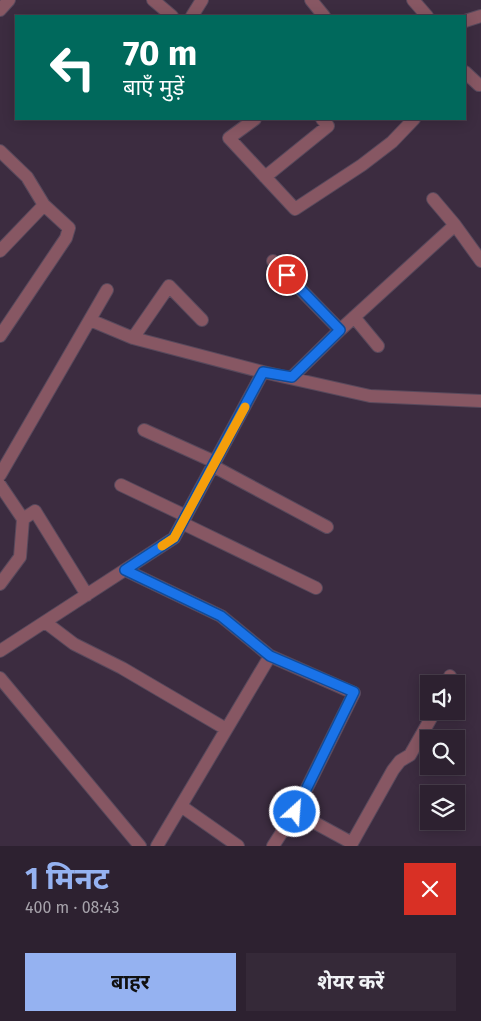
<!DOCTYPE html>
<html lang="hi">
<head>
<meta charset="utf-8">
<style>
	body { margin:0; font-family:"Fira Sans","Noto Sans Devanagari",sans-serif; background:#352938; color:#f1f3f6; height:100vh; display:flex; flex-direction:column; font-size:19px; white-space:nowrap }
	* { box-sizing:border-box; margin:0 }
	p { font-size:16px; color:#a7a3ab }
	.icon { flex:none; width:28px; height:28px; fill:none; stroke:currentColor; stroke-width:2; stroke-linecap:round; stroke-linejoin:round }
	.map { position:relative; height:846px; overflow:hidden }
	.drawer { display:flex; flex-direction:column; background:#2d2130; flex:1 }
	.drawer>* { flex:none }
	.top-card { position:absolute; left:15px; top:15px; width:451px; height:105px; border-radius:0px; box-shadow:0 2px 12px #0003,0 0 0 1px #483e4c; background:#00695c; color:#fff; overflow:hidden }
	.buttons { position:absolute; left:420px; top:675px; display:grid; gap:10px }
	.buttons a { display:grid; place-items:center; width:45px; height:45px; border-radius:0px; background:#2d2130; box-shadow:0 2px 12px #0003,0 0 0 1px #483e4c; font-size:25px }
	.pin { position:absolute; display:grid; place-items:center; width:42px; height:42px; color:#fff; margin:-21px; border:2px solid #fff; border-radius:50%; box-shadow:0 1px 5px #0007 }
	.me { position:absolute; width:55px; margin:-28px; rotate:26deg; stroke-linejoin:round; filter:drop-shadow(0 0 4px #0008) }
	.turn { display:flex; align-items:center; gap:18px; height:105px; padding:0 25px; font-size:22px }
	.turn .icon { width:65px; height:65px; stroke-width:2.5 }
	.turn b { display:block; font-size:35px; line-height:42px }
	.round { display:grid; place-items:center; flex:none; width:52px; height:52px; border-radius:0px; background:#352938 }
	.overview { display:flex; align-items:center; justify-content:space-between; height:85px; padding:0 25px }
	h1 { font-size:30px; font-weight:700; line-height:38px; color:#95b2f1 }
	.action { display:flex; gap:10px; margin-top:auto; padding:10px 25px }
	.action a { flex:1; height:58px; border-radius:0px; background:#95b2f1; color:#111; font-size:20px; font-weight:700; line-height:58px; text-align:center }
	.action a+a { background:#352938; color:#f1f3f6 }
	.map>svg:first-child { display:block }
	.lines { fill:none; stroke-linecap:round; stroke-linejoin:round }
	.street-casing { stroke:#58495c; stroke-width:14 }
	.street { stroke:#875763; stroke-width:12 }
	.route-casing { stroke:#114b97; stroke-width:12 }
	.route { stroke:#1a73e8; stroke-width:9 }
	.slow { stroke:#f59e0b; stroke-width:9 }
</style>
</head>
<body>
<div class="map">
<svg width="481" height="846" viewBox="0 0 481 846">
	<rect width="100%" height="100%" fill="#3c2c40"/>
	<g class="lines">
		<defs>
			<path id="street" d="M153,0L172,16
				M311,0L324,16
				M413,0L427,16
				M0,10L9,0
				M192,16L202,0
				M465,21L481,16
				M465,72L479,85
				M255,119L229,138L295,209L362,165L392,142L414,119
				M0,151L27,177L44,205L69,228L66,238L0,336
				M265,177L328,126L322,119
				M455,225L481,261
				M0,251L44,205
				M273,261L340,330
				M354,317L378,346
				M90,320L133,338L263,372
				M133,338L169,286L202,320
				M292,377L340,330L455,225L433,199
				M144,430L215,462
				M213,466L327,527
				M0,475L107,290
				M0,485L23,519L20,557L0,584
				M121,485L186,516
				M23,519L35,511L87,595
				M182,523L316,588
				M125,570L221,616L270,656L157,846
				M45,622L74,644L122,668L226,729
				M0,651L174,538L263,372L370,396L481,401
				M270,656L354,693L295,812L273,846
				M0,678L140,846
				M447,684L450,676
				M181,806L238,846
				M295,812L352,843L393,770L400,761L410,755L435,711"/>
		</defs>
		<use href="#street" class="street-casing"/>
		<use href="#street" class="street"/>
	</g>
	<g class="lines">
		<defs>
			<path id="route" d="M287,275L340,330L292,377L263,372L174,538L125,570L221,616L270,656L354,692L295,812"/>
		</defs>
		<use href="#route" class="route-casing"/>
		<use href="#route" class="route"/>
		<path class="slow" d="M162,546L174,538L245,407"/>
	</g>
</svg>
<div class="buttons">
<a><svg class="icon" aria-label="sound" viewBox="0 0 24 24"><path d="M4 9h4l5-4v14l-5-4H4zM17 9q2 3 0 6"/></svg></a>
<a><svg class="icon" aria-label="search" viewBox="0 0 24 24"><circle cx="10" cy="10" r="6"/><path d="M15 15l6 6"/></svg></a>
<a><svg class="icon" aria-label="layers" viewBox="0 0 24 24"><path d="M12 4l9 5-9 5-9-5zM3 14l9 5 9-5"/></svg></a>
</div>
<div class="pin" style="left:287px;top:275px;background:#d93025"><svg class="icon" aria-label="arrive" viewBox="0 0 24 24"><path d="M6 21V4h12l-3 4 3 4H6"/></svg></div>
<svg class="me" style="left:295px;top:812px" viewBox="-20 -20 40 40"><circle r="17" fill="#1a73e8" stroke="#fff" stroke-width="3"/><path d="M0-11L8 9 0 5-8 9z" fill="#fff"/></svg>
<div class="top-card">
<div class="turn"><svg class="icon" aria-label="left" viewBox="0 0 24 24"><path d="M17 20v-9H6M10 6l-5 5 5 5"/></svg><div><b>70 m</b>बाएँ मुड़ें</div></div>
</div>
</div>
<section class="drawer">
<div class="overview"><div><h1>1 मिनट</h1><p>400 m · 08:43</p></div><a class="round" style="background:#d93025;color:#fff"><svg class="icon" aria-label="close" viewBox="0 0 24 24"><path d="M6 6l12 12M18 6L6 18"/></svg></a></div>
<div class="action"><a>बाहर</a><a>शेयर करें</a></div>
</section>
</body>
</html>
